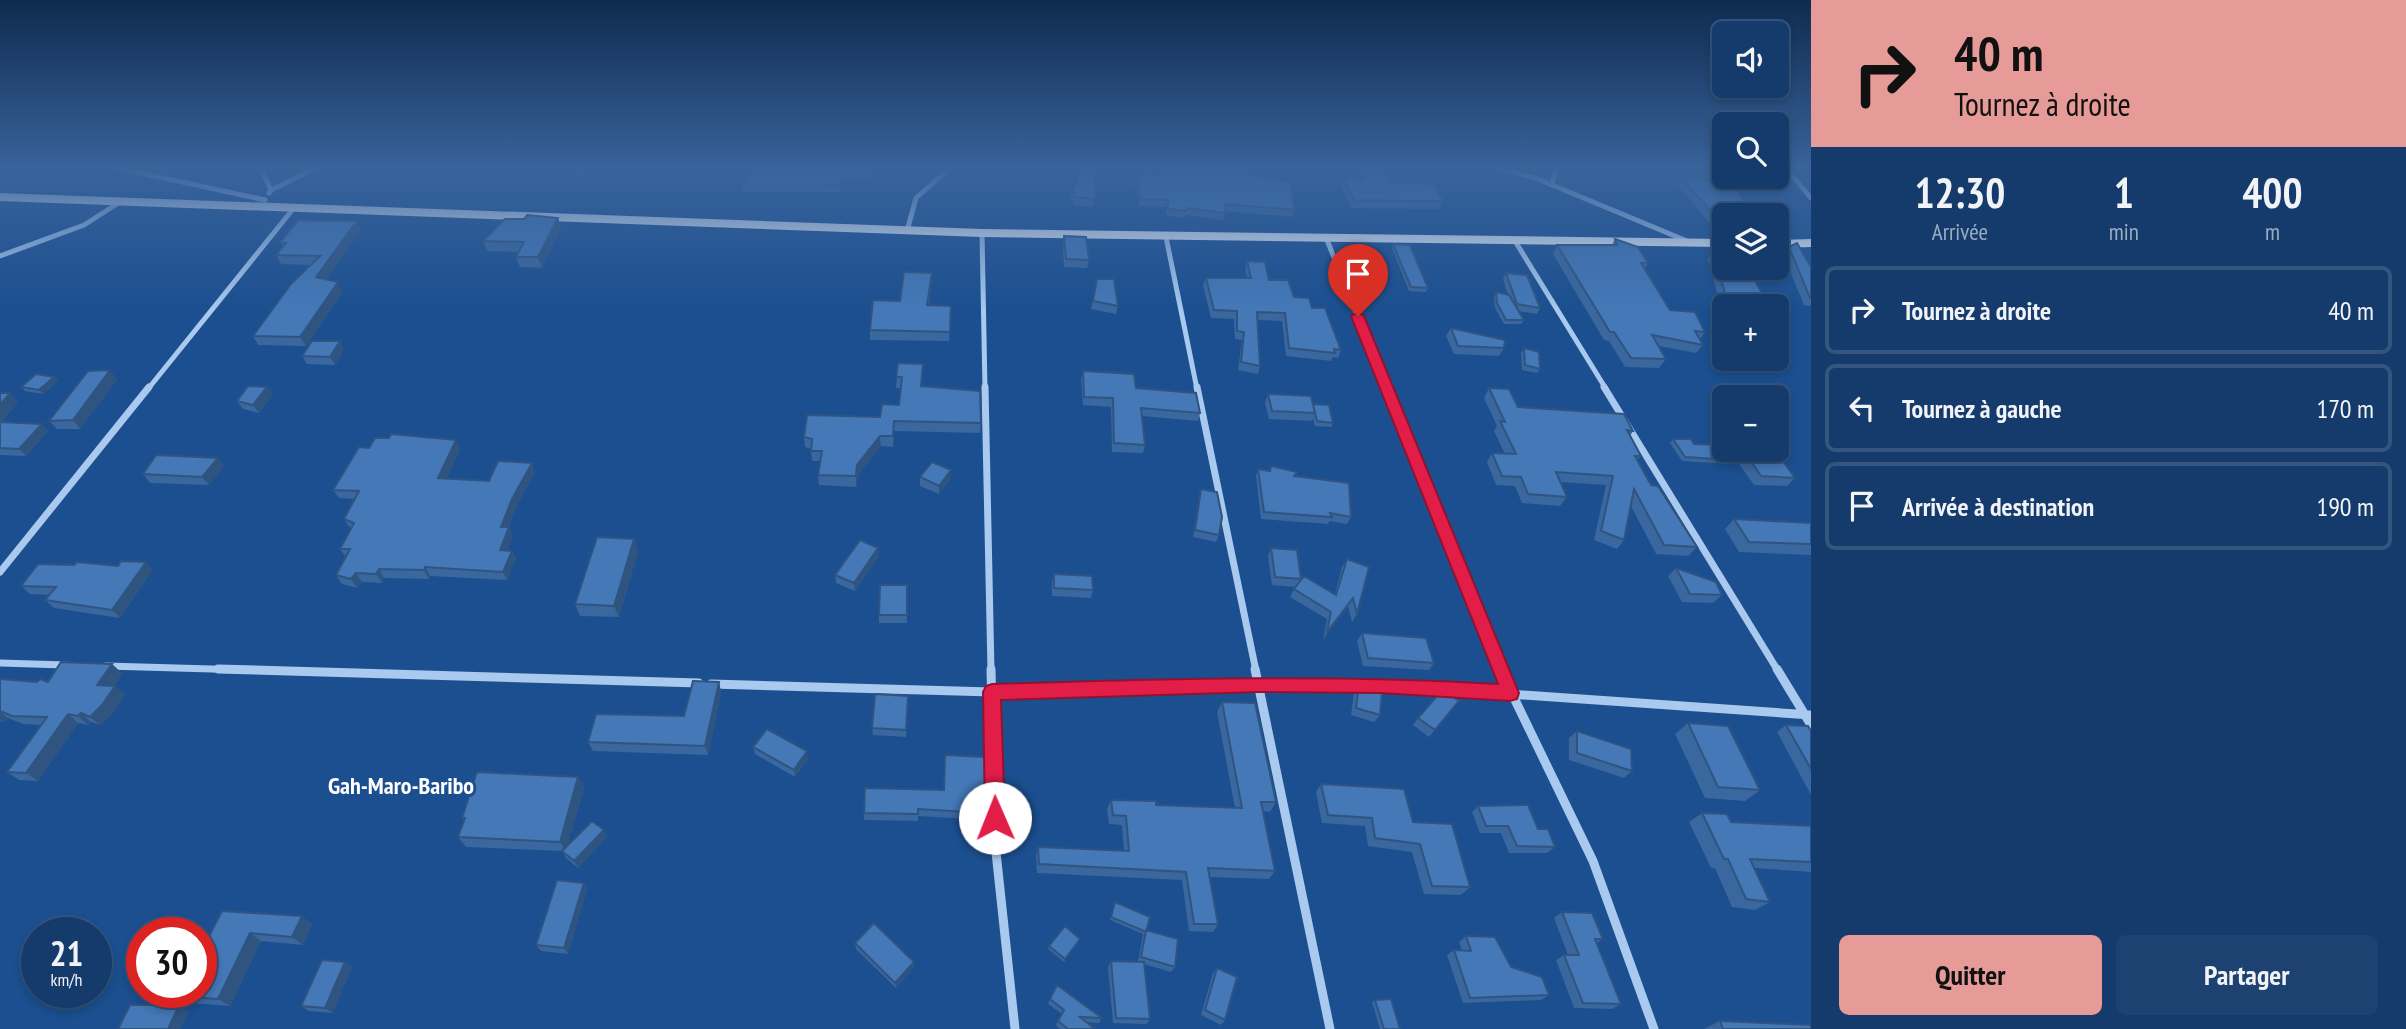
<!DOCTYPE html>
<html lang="fr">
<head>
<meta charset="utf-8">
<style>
	body { margin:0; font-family:"PT Sans Narrow",sans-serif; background:#1d4271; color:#f1f3f6; height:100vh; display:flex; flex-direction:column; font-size:26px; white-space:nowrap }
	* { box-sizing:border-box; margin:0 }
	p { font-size:23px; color:#9dadc1 }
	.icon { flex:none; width:38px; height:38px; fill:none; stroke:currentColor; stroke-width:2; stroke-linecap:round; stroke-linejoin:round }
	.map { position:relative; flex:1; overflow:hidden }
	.details { display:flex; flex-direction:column; background:#143b6b; width:595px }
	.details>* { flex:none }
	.hud { background:#e69b98; color:#111; overflow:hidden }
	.buttons { position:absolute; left:1712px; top:21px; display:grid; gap:14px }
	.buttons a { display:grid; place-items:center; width:77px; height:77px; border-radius:10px; background:#143b6b; box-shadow:0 4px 10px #0003,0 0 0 2px #33557e; font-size:35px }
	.speed { position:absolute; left:21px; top:917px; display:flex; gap:14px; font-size:35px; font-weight:700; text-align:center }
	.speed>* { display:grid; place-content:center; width:91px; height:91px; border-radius:50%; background:#143b6b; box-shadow:0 4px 10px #0003,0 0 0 2px #33557e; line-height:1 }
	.speed small { font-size:18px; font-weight:400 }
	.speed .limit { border:10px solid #d22; background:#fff; color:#111 }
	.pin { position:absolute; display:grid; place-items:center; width:60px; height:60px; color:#fff; margin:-72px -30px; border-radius:50% 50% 50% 0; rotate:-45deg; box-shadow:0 0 7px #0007 }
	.pin .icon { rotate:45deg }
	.me { position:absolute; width:77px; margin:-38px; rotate:359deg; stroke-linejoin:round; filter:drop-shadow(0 0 5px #0008) }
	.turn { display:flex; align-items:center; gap:24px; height:147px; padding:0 28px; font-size:32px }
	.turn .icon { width:91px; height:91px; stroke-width:2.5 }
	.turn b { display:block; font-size:49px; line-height:60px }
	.eta { display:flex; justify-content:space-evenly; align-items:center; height:119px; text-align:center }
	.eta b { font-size:42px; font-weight:700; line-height:49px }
	.button { display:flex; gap:14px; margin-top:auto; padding:14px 28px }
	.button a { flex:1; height:80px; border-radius:10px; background:#e69b98; color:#111; font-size:28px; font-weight:700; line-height:80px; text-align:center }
	.button a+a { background:#1d4271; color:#f1f3f6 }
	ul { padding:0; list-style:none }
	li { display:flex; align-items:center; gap:21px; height:88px; margin:0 14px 10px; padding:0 14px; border:4px solid #33557e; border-radius:10px }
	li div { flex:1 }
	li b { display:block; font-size:26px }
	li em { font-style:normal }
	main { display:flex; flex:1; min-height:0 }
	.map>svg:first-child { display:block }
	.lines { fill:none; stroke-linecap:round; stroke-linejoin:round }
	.minor-far2 { stroke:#a9c9ee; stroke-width:5 }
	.minor-far1 { stroke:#a9c9ee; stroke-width:7 }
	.minor { stroke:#a9c9ee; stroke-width:9 }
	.primary { fill:#f0f6ff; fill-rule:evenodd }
	.wall { fill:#3a679d }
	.shaded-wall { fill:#305480 }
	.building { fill:#4478b7; stroke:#305480; stroke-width:2 }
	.route { fill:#e11d48; stroke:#92132f; stroke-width:2 }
	.labels { text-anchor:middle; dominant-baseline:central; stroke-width:6; stroke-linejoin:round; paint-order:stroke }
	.near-neighbourhood-label { font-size:24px; font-weight:bold; fill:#fff; stroke:#1b4f8f }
</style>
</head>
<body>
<main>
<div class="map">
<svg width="1811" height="1029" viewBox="0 0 1811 1029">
	<rect width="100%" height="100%" fill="#1b4f8f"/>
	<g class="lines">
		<path class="minor-far2" d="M113,167L265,200
			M260,167L271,190L269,193
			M1495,167L1538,179L1687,241
			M1785,167L1811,198
			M1552,185L1556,167
			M271,190L318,167
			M907,231L916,198L951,167
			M982,233L985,389
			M1166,237L1197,389
			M1327,240L1387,389
			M1515,241L1606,389
			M0,256L84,225L120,202
			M148,389L293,209"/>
		<path class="minor-far1" d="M985,387L991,671
			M1197,387L1256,671
			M1386,387L1501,671
			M1604,387L1778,671
			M0,572L149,387
			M0,663L66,665
			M106,666L279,671"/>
		<path class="minor" d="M218,669L699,683
			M991,669L995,843L1015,1029
			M1255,669L1330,1029
			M1500,669L1593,861L1654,1029
			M1777,669L1811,725
			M711,684L992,692L1259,684L1380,685L1811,715"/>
		<path class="primary" d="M0,193L982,229L1724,239V247L982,237L0,201Z
			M1811,239V247L1776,248V240Z"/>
	</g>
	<path class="wall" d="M566,167H596L587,176L568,172Z
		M758,167H879L876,171L871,170L868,180L843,178L840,192H743L742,184Z
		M922,167H941L939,171Z
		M1357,167H1385L1388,182L1443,201L1439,209L1351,208L1341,186L1344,178L1358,179L1356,170Z
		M1234,171L1295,210L1292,217L1225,211L1223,220L1185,215V218L1169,216L1166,214L1167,207L1140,206L1135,185L1136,178H1138L1139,173L1161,175Z
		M1681,178L1724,215V226H1712L1677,185Z
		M1072,193L1095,199L1093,207L1073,205L1074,201H1070Z
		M558,218L561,228L542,268L520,267L516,257L519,252L487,251L483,241L524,219Z
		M361,230L326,279L343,292L306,346L258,345L253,336L311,265L281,264L276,255L283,247L280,242Z
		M1064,236L1089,260L1087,268L1064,267L1063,245Z
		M1615,239L1648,263L1645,268L1670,310L1705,332L1700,339L1703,345L1696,353L1659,346L1666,359L1659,368L1625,367L1609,341L1604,340L1553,254L1557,245H1612Z
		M1393,244L1428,288L1426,292L1409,291L1392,248Z
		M1789,247L1811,267V306L1804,305L1783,254Z
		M1713,251L1769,306H1742L1741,304L1719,300L1708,259Z
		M1247,261L1269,280L1312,308L1341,350L1338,358L1333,357L1331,361L1286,356L1282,321L1258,320L1260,366L1258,374L1238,370L1242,340L1235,339L1234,319L1211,318L1203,285L1206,278H1247L1245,269Z
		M932,273L929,305L951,306L949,341L870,340V330L900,301Z
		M1506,273L1540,308L1537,314L1518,311L1524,320L1521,324H1504L1495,308L1494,297L1496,292L1508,295L1503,279Z
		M1097,279L1118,306L1116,314L1091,309Z
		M1451,328L1504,348L1499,356L1454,354L1446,336Z
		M1524,348L1540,369L1537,373L1522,370L1521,353Z
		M344,350L335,365L307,364L302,356Z
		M898,363L922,386L981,423L980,433L894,431L893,447L881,446L858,475L856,487L819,485L818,475L821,461H812L811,449L805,447L804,437L880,417L899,405L901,388H896Z
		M1083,371L1136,388L1200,413L1198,421L1142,416L1145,445L1143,453L1112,452L1111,407L1083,405L1081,380Z
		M54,377L58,381L43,394L25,391L21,387Z
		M117,379L80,429H57L49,421Z
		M267,387L273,395L259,413L243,409L237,401Z
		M1489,388L1518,407L1633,431L1630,436L1641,456L1637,460L1651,485L1697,547L1688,556L1656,554L1631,506L1624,540L1617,549L1594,540L1606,485L1561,482L1567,497L1560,506L1522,503L1515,486L1496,485L1487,462L1492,453L1505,454L1494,431L1497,426L1484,398Z
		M0,393L18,402L1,422L48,431L26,456L0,455Z
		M1268,394L1313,404L1333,423L1331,427L1315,426L1313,418L1312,421L1269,419L1265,403Z
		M1673,439L1733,460L1730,464L1682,461L1670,443Z
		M460,449L447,478L489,481L535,472L516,507L509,527L513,536L507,550L512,551L516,559L507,580L430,576L429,579L384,578L382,583L362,582L357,588L342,584L336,575L346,557L340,549L351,528H350L344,519L355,499L339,498L333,490Z
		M1745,453L1795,478L1787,486L1754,485L1737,461Z
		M218,458L224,466L209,485L150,483L143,474Z
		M1271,466L1297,472L1296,476L1351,517L1347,524L1330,521L1328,524L1261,519L1256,476L1258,469L1269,470Z
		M920,477L951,478L939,494L920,486Z
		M1201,489L1219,535L1216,542L1193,537L1199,496Z
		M1734,519L1811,523V555L1739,552L1725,529Z
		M634,539L638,551L619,617L580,616L575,604Z
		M1271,548L1301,579L1335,594L1342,567L1347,559L1357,614L1352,622L1348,606L1323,640L1327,619L1290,597L1295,587L1272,585L1268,556Z
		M879,556L855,591L836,583L835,575Z
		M1676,568L1722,595L1713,603L1682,602L1668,576Z
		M153,570L120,618L54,608L45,600L50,595L30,594L21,586Z
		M1054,574L1093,590L1091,598L1052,596V582Z
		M907,585V623H879V615Z
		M1362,633L1434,663L1429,670L1363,666L1357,641Z
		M122,673L113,686L125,694L112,714L100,725L91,722L88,725L78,723L38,781L19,780L7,772L41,725L23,724L8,718L4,722L0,721V679L48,682Z
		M719,682L721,692L708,755L593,751L588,742L684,716Z
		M1359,685L1380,715L1374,722L1351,715L1354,693Z
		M908,696L906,737L873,735L872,728Z
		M1459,701L1429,737L1413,725L1418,718Z
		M1222,702L1276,802L1270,812L1263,811L1275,871L1269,879L1210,877L1218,924L1213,932L1189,931L1182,880L1037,873L1036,856L1038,847L1124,851L1122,825L1109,824L1107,809L1111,800L1156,805L1235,808L1217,712Z
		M1688,723L1760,790L1745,801L1705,798L1675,734Z
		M1786,725L1811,731V795L1777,732Z
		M1577,731L1632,771L1624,778L1569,760V738Z
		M753,747L808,759L795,777L755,754Z
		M578,777L584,788L567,846L607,837L578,868L566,858L562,851L466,847L458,837L464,821L462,818Z
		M1321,784L1413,822L1470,887L1461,895L1424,894L1412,852L1368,846L1365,826L1322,823L1316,792Z
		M865,788L985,813L984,820L918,816V821L864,820Z
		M1478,806L1538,829L1555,847L1547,853H1509L1501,833H1480L1472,812Z
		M1702,813L1731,822L1811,826V872L1754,868L1770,902L1755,910L1732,907L1715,868H1711L1689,822Z
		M584,883L587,889L568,954L541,951L536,945Z
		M1115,902L1146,930L1175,967L1171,972L1144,964L1150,1019L1147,1024L1113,1023L1108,967L1111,961L1138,962L1143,934L1110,920Z
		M222,911L312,924L303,945L261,941L230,1006L191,1003L178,996Z
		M1562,912L1603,939L1597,943L1621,1004L1612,1009L1574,1008L1556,960L1564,955H1568L1554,918Z
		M1466,936L1511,967L1549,995L1541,1000L1463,1003L1447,955L1454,950H1462L1459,942Z
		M1080,939L1064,962L1048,949L1049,946Z
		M855,943L914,967L896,988L856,949Z
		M345,962L352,967L333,1013L309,1011L301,1006Z
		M1217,968L1225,1020L1221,1025L1201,1015L1213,973Z
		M1050,999L1102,1018L1099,1023L1087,1022L1095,1029H1060L1056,1025L1062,1014L1048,1004Z
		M1375,1000L1400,1029H1380L1372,1002Z
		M1720,1021L1811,1029H1704Z"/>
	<path class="shaded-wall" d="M586,167H596L587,176L585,168Z
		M869,167H871V170L868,180V172Z
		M843,170V178L840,192V185Z
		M558,218L561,228L542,268L538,257Z
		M357,221L361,230L321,286L316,277Z
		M338,282L343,292L306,346L300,337Z
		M340,341L344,350L335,365L330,357Z
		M110,370L117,379L80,429L73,420Z
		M54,377L58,381L43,394L39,390Z
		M267,387L273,395L259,413L253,405Z
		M10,393L18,402L0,422V405Z
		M42,424L48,431L26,456L19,449Z
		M880,436L881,446L858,475L856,487V476L857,465Z
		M456,440L460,449L443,487L438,478Z
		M218,458L224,466L209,485L202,477Z
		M532,463L535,472L516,507L506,535L501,527L512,499Z
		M951,470V478L939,494V486Z
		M509,527L513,536L504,559L500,550Z
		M634,539L638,551L619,617L614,606Z
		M878,548L879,556L855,591L854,583Z
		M512,551L516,559L507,580L503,572Z
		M146,562L153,570L120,618L112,610Z
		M425,567L430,576L429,579L424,570Z
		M379,569L384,578L382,583L376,574Z
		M356,573L362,582L357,588L351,579Z
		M1353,598L1348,606L1323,640L1327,632Z
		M112,664L122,673L107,693L97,685Z
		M719,682L721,692L708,755L705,746Z
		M115,686L125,694L112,714L100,725L90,717Z
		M0,712L8,718L4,722L0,720Z
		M81,713L91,722L88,725L78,716Z
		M68,714L78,723L38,781L26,773Z
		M807,751L808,759L795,777L794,770Z
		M578,777L584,788L566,851L560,842Z
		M604,830L607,837L578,868L574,861Z
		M584,883L587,889L568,954L564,948Z
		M302,916L312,924L303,945L292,937Z
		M250,933L261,941L230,1006L218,999Z
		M345,962L352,967L333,1013L325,1008Z
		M914,962V967L896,988L895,983Z
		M179,1005L189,1011L180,1029H168Z"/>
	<path class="building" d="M758,167H869L868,172L843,170L840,185L742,184Z
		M1165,167H1234V171L1290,182L1295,210L1226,204L1225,213L1187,208L1186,211L1170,209L1167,207L1169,200L1141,199L1136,178H1139V173L1161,175Z
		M1360,167H1385L1388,182L1434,184L1443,201L1354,200L1344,178L1363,179Z
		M1081,169L1095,170V199L1074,197L1075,193H1072Z
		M1681,178L1734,184L1750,215H1724V219L1717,218Z
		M527,215L558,218L538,257H516L524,242L483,241L505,219H524Z
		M298,220L357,221L316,277L338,282L300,337L253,336L291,284L320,256L276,255L286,243L280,242Z
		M1064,236L1086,237L1089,260L1066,259Z
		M1615,239L1638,247L1648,263H1641L1670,310L1695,312L1705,332L1695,331L1703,345L1652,335L1666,359L1631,358L1614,332H1610L1557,245H1617Z
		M1797,243L1811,267V298H1810L1789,247Z
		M1393,244L1410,245L1428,288L1411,287Z
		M1713,251L1724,252V268H1748L1769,306H1751L1747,297L1725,293Z
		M1247,261L1265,262L1269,280H1288L1294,297L1309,298L1312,308H1325L1341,350L1334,349L1335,353L1289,348L1285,313L1257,312L1260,366L1241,362L1244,332L1237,331V311L1214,310L1206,278H1251Z
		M904,272L932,273L927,305L951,306L950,332L870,330L873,300L900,301Z
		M1506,273L1527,275L1540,308L1517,304Z
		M1097,279H1114L1118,306L1093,301Z
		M1496,292L1509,295L1524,320H1506L1497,303Z
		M1451,328L1505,340L1504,348L1458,346Z
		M312,341H340L330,357L302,356Z
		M1524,348L1539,352L1540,369L1525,365Z
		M898,363L923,364L921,386L980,391L981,423L894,421L893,436H880L857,465L856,476L818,475L822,451H811L812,439L804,437L807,415L880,417L882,404L899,405L902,377H896Z
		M110,370L73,420L49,421L88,371Z
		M1083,371L1134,374L1136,388L1196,393L1200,413L1141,408L1145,445L1114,443L1113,398L1084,397Z
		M36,374L54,377L39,390L21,387Z
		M248,386L267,387L253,405L237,401Z
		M1489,388L1509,389L1518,407L1624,414L1633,431L1627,430L1641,456H1635L1651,485L1658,486L1697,547L1664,545L1634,489L1624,540L1601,531L1613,476L1556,472L1567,497L1528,494L1521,477L1502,476L1492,453L1516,454L1500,421L1505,422Z
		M0,393H10L0,405Z
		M1268,394L1311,396L1315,413L1272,411Z
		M1313,404L1329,405L1333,423L1317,421Z
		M0,422L42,424L19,449L0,448Z
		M391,434L456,440L438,478L489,481L498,461L532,463L512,499L501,527H509L500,550L512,551L503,572L425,567L424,570L379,569L376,574L356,573L351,579L336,575L350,549H340L354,523L344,519L359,491L333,490L359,447L369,448L375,438H389Z
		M1673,439H1691L1694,444L1723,445L1724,450H1726L1733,460L1685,457Z
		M1745,453L1778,454L1795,478L1761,476Z
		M156,455L218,458L202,477L143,474Z
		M932,462L951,470L939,486L920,477Z
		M1271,466L1297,472L1294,476L1349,483L1351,517L1330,513L1332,517L1264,512L1258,469L1270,471Z
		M1201,489L1217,492L1222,517L1219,535L1195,530Z
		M1734,519L1811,523V544L1749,542Z
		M597,537L634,539L614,606L575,604Z
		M860,540L878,548L854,583L835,575Z
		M1271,548L1297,550L1301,579L1275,577Z
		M1347,559L1369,567L1357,614L1353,598L1327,632L1331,612L1294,589L1304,576L1336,595Z
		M121,561L146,562L112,610L45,600L56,587L21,586L38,564L74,565L77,562L118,566Z
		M1676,568L1716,582L1722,595L1690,594Z
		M1054,574L1092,576L1093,590L1054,588Z
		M880,585H907V615H879Z
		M1362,633L1426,638L1434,663L1368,658Z
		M61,662L112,664L97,685L115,686L102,705L90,717L81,713L78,716L68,714L26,773L7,772L47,717L12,716L0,711V679L37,682L40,679L48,682Z
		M693,681L719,682L705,746L588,742L596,714L684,716Z
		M1359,685L1382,692L1380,715L1356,708Z
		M1442,690L1459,701L1435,730L1418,718Z
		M875,694L908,696L906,730L872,728Z
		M1222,702L1255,703L1276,802H1261L1275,871L1208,868L1218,924H1194L1186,872L1039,864L1038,847L1129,851L1126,816L1113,815L1111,800L1156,801V805L1242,808Z
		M1688,723L1728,726L1760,790L1718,787Z
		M1786,725L1808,726L1811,731V769Z
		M767,729L807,751L794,770L753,747Z
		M1577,731L1631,749L1632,771L1577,753Z
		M945,755L985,757V813L918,809V814L864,813L865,788L944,790Z
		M477,772L578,777L560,842L458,837L465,818H462Z
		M1321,784L1404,789L1413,822L1452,824L1470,887L1432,886L1420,844L1375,838L1372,818L1328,815Z
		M1528,805L1538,829H1548L1555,847L1517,846L1508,826H1486L1478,806Z
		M1702,813L1727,814L1731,822L1811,826V862L1750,859L1770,902L1746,899L1728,859H1724Z
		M592,821L604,830L574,861L562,851Z
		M557,880L584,883L564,948L536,945Z
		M1115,902L1150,917L1146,932L1111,917Z
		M222,911L302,916L292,937L250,933L218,999L178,996L180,992H201V952Z
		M1562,912L1592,913L1603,939H1595L1621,1004L1583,1003L1564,955H1579Z
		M874,923L914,962L895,983L855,943Z
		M1065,926L1080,939L1065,959L1049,946Z
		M1146,930L1178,939L1175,967L1141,957Z
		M1466,936L1495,937L1511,967L1542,977L1549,995L1470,998L1454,950L1471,951Z
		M322,960L345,962L325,1008L301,1006Z
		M1111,961L1144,962L1150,1019L1116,1018Z
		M1217,968L1237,977L1225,1020L1205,1010Z
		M1057,985L1102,1018L1080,1017L1095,1029H1068L1058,1021L1064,1010L1050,999Z
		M1391,999L1400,1029H1384L1375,1000Z
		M130,1005H179L168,1029H118Z
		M1720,1021L1811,1025V1029H1723Z"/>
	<linearGradient id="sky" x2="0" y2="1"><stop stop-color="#0f2b4f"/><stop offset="0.54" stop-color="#39639b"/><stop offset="1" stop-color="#39639b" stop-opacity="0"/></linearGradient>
	<rect width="1811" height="311" fill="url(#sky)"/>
	<path class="route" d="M1358,312L1364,316L1519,693L1517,699L1510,701L1380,693L1259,692L1001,700L1005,818L1002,824L995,827L988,824L985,818L983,692L986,686L992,684C1161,679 1329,674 1498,684L1351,316Z"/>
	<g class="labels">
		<g class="near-neighbourhood-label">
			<text x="401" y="785">Gah-Maro-Baribo</text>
		</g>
	</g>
</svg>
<div class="buttons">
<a><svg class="icon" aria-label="sound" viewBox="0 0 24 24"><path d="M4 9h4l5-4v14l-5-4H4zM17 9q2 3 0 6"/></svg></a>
<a><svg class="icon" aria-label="search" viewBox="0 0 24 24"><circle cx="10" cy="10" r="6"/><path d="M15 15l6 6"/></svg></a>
<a><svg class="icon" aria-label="layers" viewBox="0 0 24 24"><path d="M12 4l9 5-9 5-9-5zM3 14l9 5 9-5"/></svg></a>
<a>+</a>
<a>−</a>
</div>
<div class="speed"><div>21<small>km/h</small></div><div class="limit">30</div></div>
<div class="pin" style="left:1358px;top:316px;background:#d93025"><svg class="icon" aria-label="arrive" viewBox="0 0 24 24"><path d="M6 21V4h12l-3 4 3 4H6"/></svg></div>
<svg class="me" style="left:995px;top:818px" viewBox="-20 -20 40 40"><circle r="19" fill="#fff"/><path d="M0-13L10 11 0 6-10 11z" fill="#e11d48"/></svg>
</div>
<section class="details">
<div class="hud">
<div class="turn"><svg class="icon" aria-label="right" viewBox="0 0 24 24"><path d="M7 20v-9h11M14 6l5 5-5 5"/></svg><div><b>40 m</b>Tournez à droite</div></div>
</div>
<div class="eta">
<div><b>12:30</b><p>Arrivée</p></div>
<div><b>1</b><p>min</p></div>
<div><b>400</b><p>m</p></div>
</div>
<ul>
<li><svg class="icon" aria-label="right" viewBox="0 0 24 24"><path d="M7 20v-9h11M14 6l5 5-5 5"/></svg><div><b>Tournez à droite</b></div><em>40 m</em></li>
<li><svg class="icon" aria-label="left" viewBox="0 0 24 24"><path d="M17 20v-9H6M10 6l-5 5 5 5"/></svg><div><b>Tournez à gauche</b></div><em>170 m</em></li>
<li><svg class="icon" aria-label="arrive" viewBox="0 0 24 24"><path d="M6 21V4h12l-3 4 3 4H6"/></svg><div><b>Arrivée à destination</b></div><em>190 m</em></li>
</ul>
<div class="button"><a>Quitter</a><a>Partager</a></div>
</section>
</main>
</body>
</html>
